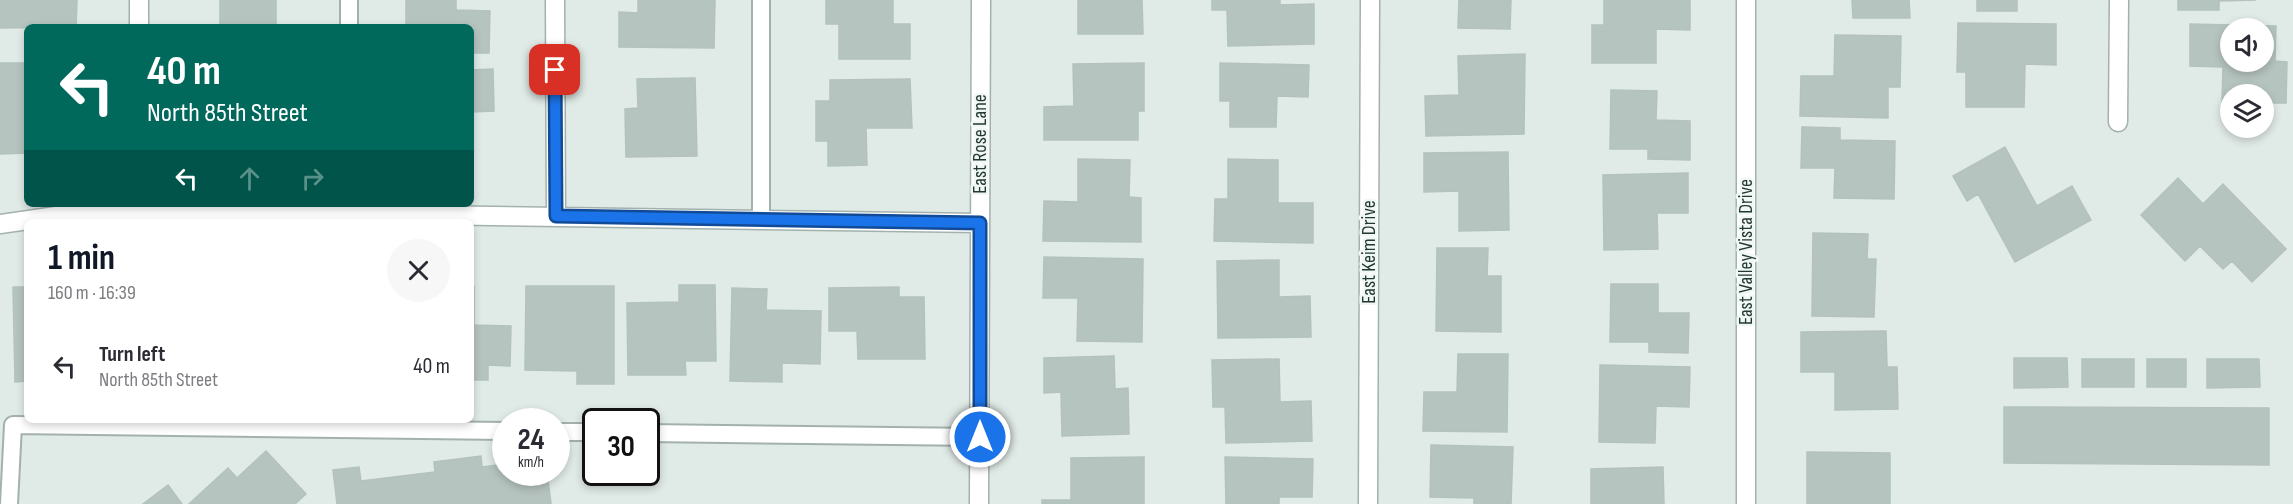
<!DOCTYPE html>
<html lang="en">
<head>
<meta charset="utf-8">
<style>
	body { margin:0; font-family:"Sofia Sans Condensed",sans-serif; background:#f7f7f7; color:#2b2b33; height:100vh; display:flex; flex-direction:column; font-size:22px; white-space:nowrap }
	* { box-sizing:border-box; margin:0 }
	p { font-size:20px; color:#7c7c81 }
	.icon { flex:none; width:33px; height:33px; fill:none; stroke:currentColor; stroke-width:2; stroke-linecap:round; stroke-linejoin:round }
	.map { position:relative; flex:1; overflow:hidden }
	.sheet { position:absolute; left:24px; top:219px; width:450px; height:204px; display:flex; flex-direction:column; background:#fff; border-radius:9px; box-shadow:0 3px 9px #0003 }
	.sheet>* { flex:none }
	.top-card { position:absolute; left:24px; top:24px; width:450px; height:183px; border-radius:9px; box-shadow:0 3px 9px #0003; background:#00695c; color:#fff; overflow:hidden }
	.buttons { position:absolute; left:2220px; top:18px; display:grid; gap:12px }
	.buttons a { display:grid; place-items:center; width:54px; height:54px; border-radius:50%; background:#fff; box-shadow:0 3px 9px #0003; font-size:30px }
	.speed { position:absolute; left:492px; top:408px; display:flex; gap:12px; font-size:30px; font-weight:700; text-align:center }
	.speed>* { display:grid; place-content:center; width:78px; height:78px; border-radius:50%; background:#fff; box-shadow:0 3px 9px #0003; line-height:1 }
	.speed small { font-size:15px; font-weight:400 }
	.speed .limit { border:3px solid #111; border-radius:9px; background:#fff; color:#111 }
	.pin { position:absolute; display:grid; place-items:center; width:51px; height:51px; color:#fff; margin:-26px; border-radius:12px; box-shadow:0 3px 9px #0006 }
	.me { position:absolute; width:66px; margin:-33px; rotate:0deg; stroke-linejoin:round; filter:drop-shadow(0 0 4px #0008) }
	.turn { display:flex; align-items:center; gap:21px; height:126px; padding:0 24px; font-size:27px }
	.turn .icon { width:78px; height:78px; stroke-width:2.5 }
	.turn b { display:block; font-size:42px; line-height:51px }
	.lanes { display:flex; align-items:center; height:57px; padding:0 24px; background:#0003; justify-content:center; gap:30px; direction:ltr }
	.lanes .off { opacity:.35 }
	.round { display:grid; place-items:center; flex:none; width:63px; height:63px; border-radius:32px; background:#f7f7f7 }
	.head { display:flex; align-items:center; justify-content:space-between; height:102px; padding:0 24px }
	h1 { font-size:36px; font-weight:700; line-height:45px; color:#111827 }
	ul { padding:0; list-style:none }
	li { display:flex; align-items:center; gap:18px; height:90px; padding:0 24px }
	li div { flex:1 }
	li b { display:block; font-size:22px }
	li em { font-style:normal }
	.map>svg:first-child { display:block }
	.building { fill:#b6c4bf; stroke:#b3c2bd; stroke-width:1.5; fill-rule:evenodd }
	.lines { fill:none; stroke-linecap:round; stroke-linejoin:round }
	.service-casing { stroke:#a3b1ad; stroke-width:20 }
	.minor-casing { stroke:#a3b1ad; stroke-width:21 }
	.service { stroke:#fff; stroke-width:16 }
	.minor { stroke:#fff; stroke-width:18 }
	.route-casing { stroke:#114b97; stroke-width:15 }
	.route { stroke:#1a73e8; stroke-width:10 }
	.labels { text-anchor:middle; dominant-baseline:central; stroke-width:5; stroke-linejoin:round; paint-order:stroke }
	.street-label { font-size:20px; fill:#223833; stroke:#f0f7f4 }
</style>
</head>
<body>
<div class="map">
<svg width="2293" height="504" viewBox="0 0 2293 504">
	<rect width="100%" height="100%" fill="#e0eae6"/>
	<path class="building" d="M0,0H77L76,27L0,28Z
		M220,0H276V27H220Z
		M406,0H456V10L490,11L489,53H471V27H406Z
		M638,0H715L714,48L619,47V12L638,13Z
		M826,0H893V24H910V59H839V24H826Z
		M1078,0H1142L1143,34H1078Z
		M1212,0H1280V5L1314,4V44L1228,46L1227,10H1212Z
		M1459,0H1511L1510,29L1458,28Z
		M1604,0H1690V30L1656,29V63H1592V25H1604Z
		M1852,0H1909L1910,18H1853Z
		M1977,0H2017V11H1977Z
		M2178,0H2256L2219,1V10H2178Z
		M1958,23L2056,24V65L2025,64L2024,107H1966V72H1957Z
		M2190,24L2276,26L2275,61L2287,62L2286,103H2264V94H2230V102H2222L2223,67L2190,66ZM2230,28H2264V62H2230Z
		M1835,35L1901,36L1900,87H1888V118L1800,116L1801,76H1834Z
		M1525,54L1524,134L1426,136L1425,96L1459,95L1458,56Z
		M0,63H27V153L0,154Z
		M1144,63V111H1138V140H1044V107L1074,106L1073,64Z
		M1220,63L1309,65L1308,97L1277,96L1276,127H1230V101H1220Z
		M493,69L494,111L471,112V70Z
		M695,78L697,156L626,157L625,109L638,108L637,79Z
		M910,79L912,128H866L867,165L828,166V141H816V101H830V80Z
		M1611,90L1657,91L1656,120L1690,121V160L1648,159V149H1610Z
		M1802,127L1840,128V140L1895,141L1894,199L1834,198L1835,168H1801Z
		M2005,147L2037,206L2072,186L2091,220L2015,262L1978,194L1967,201L1953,176Z
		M1508,152L1509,230L1459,231V191L1424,192V153Z
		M1078,159L1130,160L1129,197L1141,198V242L1043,241L1044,201L1078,202Z
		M1228,159L1278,160V203H1313V243L1214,241L1215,199H1228Z
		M1688,173V213H1657L1658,249L1604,250L1603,175Z
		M2178,178L2203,204L2223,184L2286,249L2252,282L2232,261L2223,269L2200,246L2185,261L2141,215Z
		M1813,233L1868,234L1867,259H1876L1874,317L1812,316Z
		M1437,248H1488L1487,276H1501V332L1436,331Z
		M1044,257L1143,259L1142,342L1077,341L1078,298H1043Z
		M1279,260V297L1310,296L1311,337L1218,338L1217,261Z
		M1611,284H1658V313H1689L1688,353L1649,352V342H1610Z
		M679,285H715L716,361H685L686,375H628L627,303L679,302Z
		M471,286H474V325L511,326L510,366L488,365V380H471Z
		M526,286H614V384H577V371L525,370Z
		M13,287H27V381L15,382Z
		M899,287V297H924L925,359H858L857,331H829V288Z
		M732,288L767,289L766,310L821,311L820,364L782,363V382L730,381Z
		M1886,331L1887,367H1897L1898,409L1835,410V372H1801V332Z
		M1458,354H1508L1507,432L1423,431L1424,392H1457Z
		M1114,356L1115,389L1128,388L1129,434L1062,436L1061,392L1044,393V358Z
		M2014,358H2067L2068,387L2014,388Z
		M1279,359L1280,402L1311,401L1312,441L1226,443L1225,407H1213L1212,360Z
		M2082,359H2134V387H2082Z
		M2147,359H2186V387H2147Z
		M2207,359H2259L2260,387L2207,388Z
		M1600,365L1690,367L1689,407L1656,406L1655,443L1599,442Z
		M2004,407L2269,408V465L2004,463Z
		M1431,445L1513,447L1511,504H1474V498L1430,497Z
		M266,451L306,494L295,504H189L228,468L237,478Z
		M1807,452L1890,453V504H1807Z
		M481,456L482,467L506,464V472H547L551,504H337L333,470L359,467L361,481L435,472L434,462Z
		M1144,457V504H1042V500H1071V458Z
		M1225,457L1313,459L1312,497H1279V504H1226Z
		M1663,467L1664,504H1591V469Z
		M168,485L182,504H143Z"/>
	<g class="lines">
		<defs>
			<path id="service" d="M761,0V219
				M349,27V0
				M556,432H596
				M646,433L980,437
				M9,504L13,425L506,431"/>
			<path id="minor" d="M555,0L556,216
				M1746,0V504
				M139,27V0
				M2118,122L2119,0
				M0,224L56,216L348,214L980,223
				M979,504L981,0
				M1368,504L1370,0"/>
		</defs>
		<use href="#service" class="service-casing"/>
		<use href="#minor" class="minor-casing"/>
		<use href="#service" class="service"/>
		<use href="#minor" class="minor"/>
	</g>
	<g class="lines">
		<defs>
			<path id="route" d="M555,70L556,216L980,223V437"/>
		</defs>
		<use href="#route" class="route-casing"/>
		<use href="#route" class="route"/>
	</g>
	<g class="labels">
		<g class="street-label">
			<text transform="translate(980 144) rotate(-90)">East Rose Lane</text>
			<text transform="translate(1369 252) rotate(-90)">East Keim Drive</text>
			<text transform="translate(1746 252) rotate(-90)">East Valley Vista Drive</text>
		</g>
	</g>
</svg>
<div class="buttons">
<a><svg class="icon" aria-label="sound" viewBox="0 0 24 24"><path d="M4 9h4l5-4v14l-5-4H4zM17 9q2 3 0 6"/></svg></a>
<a><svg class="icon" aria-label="layers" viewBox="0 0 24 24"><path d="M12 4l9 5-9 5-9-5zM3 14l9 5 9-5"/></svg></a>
</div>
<div class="speed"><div>24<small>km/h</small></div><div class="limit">30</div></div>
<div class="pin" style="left:555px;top:70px;background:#d93025"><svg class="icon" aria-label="arrive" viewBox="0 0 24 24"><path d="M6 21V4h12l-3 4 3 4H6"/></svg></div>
<svg class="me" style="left:980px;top:437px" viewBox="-20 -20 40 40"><circle r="17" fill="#1a73e8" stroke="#fff" stroke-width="3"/><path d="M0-11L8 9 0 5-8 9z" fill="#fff"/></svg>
<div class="top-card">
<div class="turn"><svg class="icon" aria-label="left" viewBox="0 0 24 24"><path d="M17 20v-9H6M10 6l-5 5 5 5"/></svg><div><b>40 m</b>North 85th Street</div></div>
<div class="lanes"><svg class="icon" aria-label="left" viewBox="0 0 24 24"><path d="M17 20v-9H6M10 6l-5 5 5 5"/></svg><svg class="icon off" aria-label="ahead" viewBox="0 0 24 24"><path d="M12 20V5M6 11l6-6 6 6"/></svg><svg class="icon off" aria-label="right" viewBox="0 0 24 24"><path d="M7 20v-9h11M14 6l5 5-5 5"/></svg></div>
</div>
<section class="sheet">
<div class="head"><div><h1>1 min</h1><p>160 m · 16:39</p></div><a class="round"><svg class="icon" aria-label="close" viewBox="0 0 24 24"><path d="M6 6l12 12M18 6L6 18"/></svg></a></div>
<ul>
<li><svg class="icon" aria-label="left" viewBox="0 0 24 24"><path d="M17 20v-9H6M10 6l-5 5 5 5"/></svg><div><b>Turn left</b><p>North 85th Street</p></div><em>40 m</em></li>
</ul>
</section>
</div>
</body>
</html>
